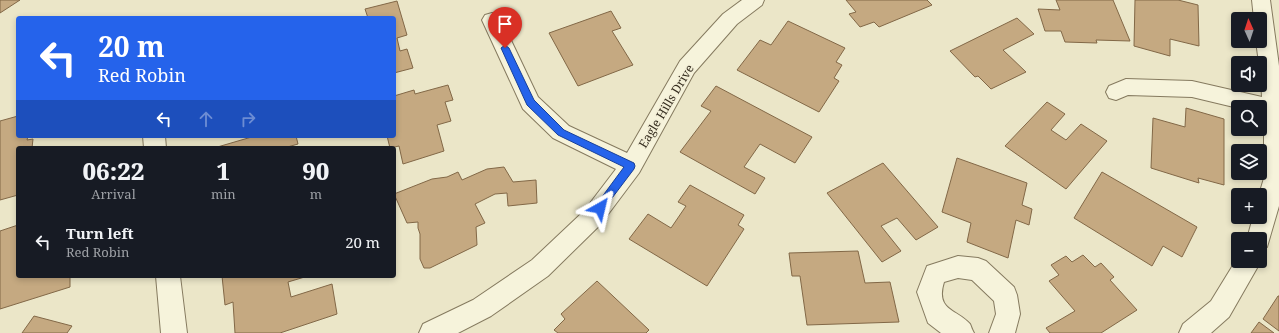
<!DOCTYPE html>
<html lang="en">
<head>
<meta charset="utf-8">
<style>
	body { margin:0; font-family:"Noto Serif",serif; background:#242831; color:#f1f3f6; height:100vh; display:flex; flex-direction:column; font-size:15px; white-space:nowrap }
	* { box-sizing:border-box; margin:0 }
	p { font-size:13px; color:#9ea1a6 }
	.icon { flex:none; width:22px; height:22px; fill:none; stroke:currentColor; stroke-width:2; stroke-linecap:round; stroke-linejoin:round }
	.map { position:relative; flex:1; overflow:hidden }
	.drawer { position:absolute; left:16px; top:146px; width:380px; height:132px; display:flex; flex-direction:column; background:#171b24; border-radius:4px; box-shadow:0 2px 6px #0003 }
	.drawer>* { flex:none }
	.top-card { position:absolute; left:16px; top:16px; width:380px; height:122px; border-radius:4px; box-shadow:0 2px 6px #0003; background:#2563eb; color:#fff; overflow:hidden }
	.needle { width:26px; rotate:357deg }
	.controls { position:absolute; left:1231px; top:12px; display:grid; gap:8px }
	.controls a { display:grid; place-items:center; width:36px; height:36px; border-radius:4px; background:#171b24; box-shadow:0 2px 6px #0003; font-size:20px }
	.pin { position:absolute; display:grid; place-items:center; width:34px; height:34px; color:#fff; margin:-41px -17px; border-radius:50% 50% 50% 0; rotate:-45deg; box-shadow:0 0 4px #0007 }
	.pin .icon { rotate:45deg }
	.me { position:absolute; width:44px; margin:-22px; rotate:37deg; stroke-linejoin:round; filter:drop-shadow(0 0 3px #0008) }
	.turn { display:flex; align-items:center; gap:14px; height:84px; padding:0 16px; font-size:18px }
	.turn .icon { width:52px; height:52px; stroke-width:2.5 }
	.turn b { display:block; font-size:28px; line-height:34px }
	.lanes { display:flex; align-items:center; height:38px; padding:0 16px; background:#0003; justify-content:center; gap:20px; direction:ltr }
	.lanes .off { opacity:.35 }
	.eta { display:flex; justify-content:space-evenly; align-items:center; height:68px; text-align:center }
	.eta b { font-size:24px; font-weight:800; line-height:28px }
	ul { padding:0; list-style:none }
	li { display:flex; align-items:center; gap:12px; height:56px; padding:0 16px }
	li div { flex:1 }
	li b { display:block; font-size:15px }
	li em { font-style:normal }
	.map>svg:first-child { display:block }
	.building { fill:#c5a981; stroke:#826847 }
	.lines { fill:none; stroke-linecap:round; stroke-linejoin:round }
	.minor-casing { stroke:#857a5f; stroke-width:2 }
	.minor { fill:#f6f3db; fill-rule:evenodd }
	.route { fill:#2563eb; stroke:#184099 }
	.labels { text-anchor:middle; dominant-baseline:central; stroke-width:3; stroke-linejoin:round; paint-order:stroke }
	.street-label { font-size:12px; fill:#372f21; stroke:#f3efd7 }
</style>
</head>
<body>
<div class="map">
<svg width="1279" height="333" viewBox="0 0 1279 333">
	<rect width="100%" height="100%" fill="#ebe6c8"/>
	<path class="building" d="M0,0H20L0,13Z
		M846,0H927L932,5L879,27L874,22L860,27L849,14L856,12Z
		M1056,0H1113L1130,41L1096,40L1097,43L1065,42L1061,31H1045L1038,9L1060,10Z
		M1135,0H1178L1198,5L1199,46L1170,39V56L1134,46Z
		M397,1L407,35L397,38L400,51L407,49L413,68L394,73V18H368L365,9Z
		M611,11L621,28L612,31L633,65L578,86L549,33Z
		M1017,18L1034,34L1003,50L1026,72L991,89L978,76L975,77L950,51Z
		M788,21L845,48L836,62L842,65L834,78L839,81L819,112L737,70L760,40L771,45Z
		M448,85L453,100L445,102L451,121L437,125L444,151L403,164L399,146L390,148L387,136H394V96L414,90L415,94Z
		M716,86L812,137L795,163L760,144L744,167L765,178L755,194L680,152L711,111L701,106Z
		M1047,102L1065,114L1051,130L1066,140L1081,124L1107,141L1066,189L1005,146Z
		M1186,108L1224,119V185L1198,178L1199,183L1151,168L1153,118L1185,127Z
		M18,116V136H28L27,140L33,139L32,148H18V195L0,200V121Z
		M255,136H296L298,144L284,148H214Z
		M957,158L1027,183L1022,205L1032,209L1029,225L1016,220L1008,258L967,242L971,223L942,212Z
		M883,163L938,227L916,240L897,218L881,226L901,251L882,262L827,193Z
		M504,167L513,182L536,180L537,203L508,206L507,193L495,194L475,204L485,223L476,227L477,245L430,268H424L420,259V234L418,228V222L407,223L394,194L432,179L447,177L458,172L462,180L487,169Z
		M1102,172L1197,227L1182,257L1163,246L1152,266L1074,218Z
		M690,185L744,215L738,225L744,229L707,286L629,239L648,214L671,228L686,206L678,202Z
		M18,225V276H70V287L0,309V231Z
		M858,251L865,283L890,282L899,322L807,325L800,276H792L789,253Z
		M1083,255L1095,267L1101,263L1114,277L1110,280L1137,310L1101,333H1050L1046,328L1075,311L1049,281L1059,275L1051,265L1066,256L1072,262Z
		M222,276H308L288,282L291,297L332,284L337,314L280,333H235L233,302L225,305Z
		M597,281L649,330L646,333H558L554,330L565,319L561,314Z
		M1278,296H1279V331L1263,319Z
		M34,316L72,326L67,333H22Z
		M1259,322L1274,333H1251Z"/>
	<g class="lines">
		<defs>
			<path id="minor" d="M742,0H764L762,5L737,24L694,73L639,173L600,225L548,276L491,316L458,333H419L423,324L473,300L532,260L584,211L616,169L553,138L523,109L482,20L485,15L492,13L499,15L538,97L569,126L627,153L680,61L723,14Z
				M1252,0H1270L1279,66V206L1267,247L1260,249V239H1247L1253,217H1260L1259,195L1264,178V114L1260,113V107L1238,108L1192,97L1128,95L1116,100L1109,98L1106,92L1109,86L1126,79L1192,81L1262,97L1260,63H1259L1256,41H1260V19H1254Z
				M143,136H165L166,148H144Z
				M958,256L978,258L986,261L1014,287L1017,295L1020,314L1015,333H989L996,314L994,301L972,280L958,278L944,282C935,311 957,309 970,324C971,326 972,330 974,333H941L928,323L917,292L927,266Z
				M1238,257V261H1260V259L1261,261L1229,317L1211,333H1179L1183,324L1211,301Z
				M156,276H180L187,333H161Z"/>
		</defs>
		<use href="#minor" class="minor-casing"/>
		<use href="#minor" class="minor"/>
	</g>
	<path class="route" d="M505,45L509,48L534,100L564,130L634,163L635,166L634,169L603,210L600,212L596,210L595,208L596,205L624,167L558,135L527,105L501,48Z"/>
	<g class="labels">
		<g class="street-label">
			<text transform="translate(666 106) rotate(-59)">Eagle Hills Drive</text>
		</g>
	</g>
</svg>
<div class="controls">
<a><svg class="needle" viewBox="-14 -14 28 28"><path d="M0-13l5 13h-10z" fill="#e53935"/><path d="M0 13l5-13h-10z" fill="#9ea1a6"/></svg></a>
<a><svg class="icon" aria-label="sound" viewBox="0 0 24 24"><path d="M4 9h4l5-4v14l-5-4H4zM17 9q2 3 0 6"/></svg></a>
<a><svg class="icon" aria-label="search" viewBox="0 0 24 24"><circle cx="10" cy="10" r="6"/><path d="M15 15l6 6"/></svg></a>
<a><svg class="icon" aria-label="layers" viewBox="0 0 24 24"><path d="M12 4l9 5-9 5-9-5zM3 14l9 5 9-5"/></svg></a>
<a>+</a>
<a>−</a>
</div>
<div class="pin" style="left:505px;top:48px;background:#d93025"><svg class="icon" aria-label="arrive" viewBox="0 0 24 24"><path d="M6 21V4h12l-3 4 3 4H6"/></svg></div>
<svg class="me" style="left:600px;top:208px" viewBox="-20 -20 40 40"><path d="M0-17L14 15 0 8-14 15z" fill="#2563eb" stroke="#fff" stroke-width="4"/></svg>
<div class="top-card">
<div class="turn"><svg class="icon" aria-label="left" viewBox="0 0 24 24"><path d="M17 20v-9H6M10 6l-5 5 5 5"/></svg><div><b>20 m</b>Red Robin</div></div>
<div class="lanes"><svg class="icon" aria-label="left" viewBox="0 0 24 24"><path d="M17 20v-9H6M10 6l-5 5 5 5"/></svg><svg class="icon off" aria-label="ahead" viewBox="0 0 24 24"><path d="M12 20V5M6 11l6-6 6 6"/></svg><svg class="icon off" aria-label="right" viewBox="0 0 24 24"><path d="M7 20v-9h11M14 6l5 5-5 5"/></svg></div>
</div>
<section class="drawer">
<div class="eta">
<div><b>06:22</b><p>Arrival</p></div>
<div><b>1</b><p>min</p></div>
<div><b>90</b><p>m</p></div>
</div>
<ul>
<li><svg class="icon" aria-label="left" viewBox="0 0 24 24"><path d="M17 20v-9H6M10 6l-5 5 5 5"/></svg><div><b>Turn left</b><p>Red Robin</p></div><em>20 m</em></li>
</ul>
</section>
</div>
</body>
</html>
